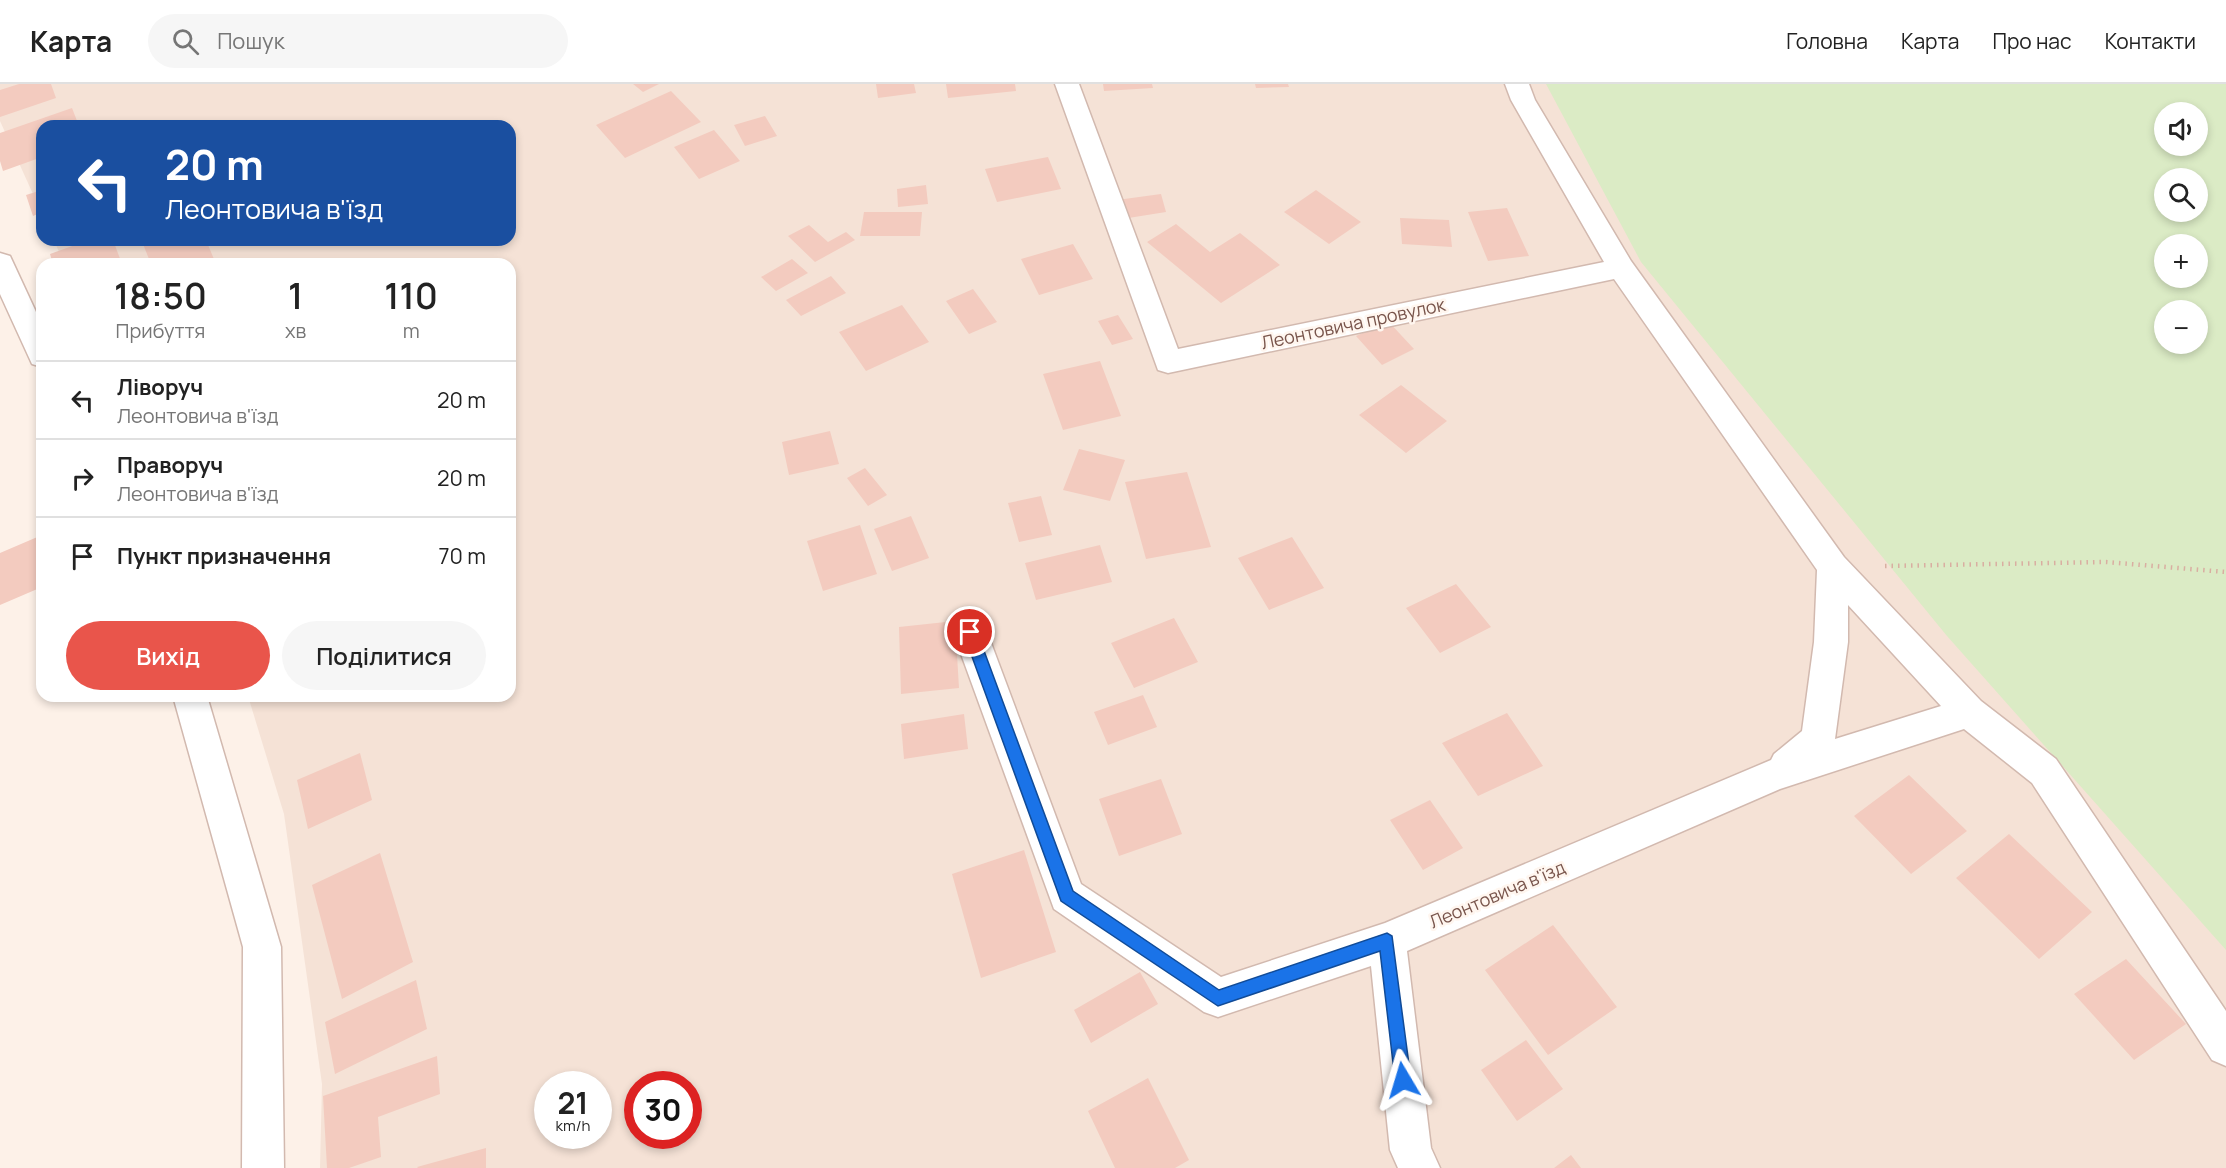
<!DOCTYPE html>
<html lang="uk">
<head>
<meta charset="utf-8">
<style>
	body { margin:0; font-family:Manrope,sans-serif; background:#f6f6f6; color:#222; height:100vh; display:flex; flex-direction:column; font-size:22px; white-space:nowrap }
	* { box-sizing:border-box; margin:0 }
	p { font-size:20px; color:#767676 }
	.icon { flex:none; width:33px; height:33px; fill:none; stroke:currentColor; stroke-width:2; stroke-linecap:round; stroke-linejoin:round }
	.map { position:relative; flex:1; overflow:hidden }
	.details { position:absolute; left:36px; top:174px; width:480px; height:444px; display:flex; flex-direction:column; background:#fff; border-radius:18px; box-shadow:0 3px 9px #0003 }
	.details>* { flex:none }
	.top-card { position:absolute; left:36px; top:36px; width:480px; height:126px; border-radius:18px; box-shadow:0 3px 9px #0003; background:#1a4fa0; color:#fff; overflow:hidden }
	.controls { position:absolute; left:2154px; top:18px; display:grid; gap:12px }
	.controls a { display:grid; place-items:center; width:54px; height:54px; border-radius:50%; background:#fff; box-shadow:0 3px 9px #0003; font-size:30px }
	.speed { position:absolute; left:534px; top:987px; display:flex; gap:12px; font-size:30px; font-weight:700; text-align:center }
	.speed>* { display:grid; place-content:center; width:78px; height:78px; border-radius:50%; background:#fff; box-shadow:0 3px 9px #0003; line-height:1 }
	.speed small { font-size:15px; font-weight:400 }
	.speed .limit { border:9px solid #d22; background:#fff; color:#111 }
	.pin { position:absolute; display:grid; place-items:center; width:51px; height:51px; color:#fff; margin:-26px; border:3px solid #fff; border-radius:50%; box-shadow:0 2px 6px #0007 }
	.me { position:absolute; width:66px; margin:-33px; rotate:353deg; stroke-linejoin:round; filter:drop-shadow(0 0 4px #0008) }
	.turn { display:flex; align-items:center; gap:21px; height:126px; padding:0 30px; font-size:27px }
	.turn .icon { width:78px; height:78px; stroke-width:2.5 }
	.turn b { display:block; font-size:42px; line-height:51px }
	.eta { display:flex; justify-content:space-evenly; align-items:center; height:102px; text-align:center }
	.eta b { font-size:36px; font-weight:600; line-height:42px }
	.primary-button { display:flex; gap:12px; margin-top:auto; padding:12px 30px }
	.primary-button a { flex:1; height:69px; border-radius:36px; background:#e9554b; color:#fff; font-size:24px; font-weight:600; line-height:69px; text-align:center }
	.primary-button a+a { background:#f6f6f6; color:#222 }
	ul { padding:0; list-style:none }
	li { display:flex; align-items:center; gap:18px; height:78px; padding:0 30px; border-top:2px solid #e0e0e0 }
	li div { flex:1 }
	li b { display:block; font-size:22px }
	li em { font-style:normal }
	header { display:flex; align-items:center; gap:36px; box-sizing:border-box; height:84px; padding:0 30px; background:#fff; border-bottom:2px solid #e0e0e0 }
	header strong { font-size:28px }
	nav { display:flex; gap:33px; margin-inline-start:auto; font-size:21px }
	.search { width:420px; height:54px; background:#f6f6f6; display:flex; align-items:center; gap:15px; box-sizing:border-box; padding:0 21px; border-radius:33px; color:#767676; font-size:22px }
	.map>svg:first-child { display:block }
	.residential { fill:#f5e2d6; fill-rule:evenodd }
	.green { fill:#dbebc5; fill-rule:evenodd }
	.building { fill:#f3cbbf }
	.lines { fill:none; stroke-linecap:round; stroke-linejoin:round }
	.minor-casing { stroke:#d2b9af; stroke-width:3 }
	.path { stroke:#d9aea1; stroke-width:4.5; stroke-dasharray:1.5 5; stroke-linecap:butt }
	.minor { fill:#fff; fill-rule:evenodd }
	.route { fill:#1a73e8; stroke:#114b97; stroke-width:1.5 }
	.labels { text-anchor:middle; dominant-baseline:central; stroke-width:5; stroke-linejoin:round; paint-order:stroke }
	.street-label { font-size:18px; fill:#78544b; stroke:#fff6ef }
</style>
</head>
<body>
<header>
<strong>Карта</strong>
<div class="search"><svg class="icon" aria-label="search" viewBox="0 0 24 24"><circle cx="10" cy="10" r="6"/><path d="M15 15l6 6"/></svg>Пошук</div>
<nav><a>Головна</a><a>Карта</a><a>Про нас</a><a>Контакти</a></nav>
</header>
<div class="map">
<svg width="2226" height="1084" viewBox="0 0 2226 1084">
	<rect width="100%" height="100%" fill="#fdf1e8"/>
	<path class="residential" d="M0,0H2226V1084H320L322,1000L284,730L248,612H510V180H64L54,156H510V42H42V130L0,37ZM2164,28H2198V62H2164ZM2164,94H2198V128H2164ZM2164,160H2198V194H2164ZM2164,226H2198V260H2164ZM548,1000H598V1052H548ZM638,1000H688V1052H638Z"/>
	<path class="green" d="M1546,0H2226V866L1947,552L1641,178ZM2164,28H2198V62H2164ZM2164,94H2198V128H2164ZM2164,160H2198V194H2164ZM2164,226H2198V260H2164Z"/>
	<path class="building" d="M19,0H51L56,14L0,33V6Z
		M633,0H659L643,8Z
		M876,0H914L916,9L878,14Z
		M946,0H1015L1016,7L948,14Z
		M1103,0H1152L1153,4L1104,7Z
		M1255,0H1288L1289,3L1256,4Z
		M671,7L701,38L625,74L596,41Z
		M72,24L79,42H42V73L3,87L0,77V49Z
		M765,32L777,52L745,62L734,41Z
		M714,46L740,77L699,95L674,63Z
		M1048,73L1061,105L997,118L985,85Z
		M926,101L928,120L898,123L897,105Z
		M42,106V128L33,132L26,111Z
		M1316,106L1361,138L1329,160L1284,128Z
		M1161,110L1166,128L1122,135L1117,116Z
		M1507,124L1529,172L1488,177L1468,128Z
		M864,128H922L920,152H860Z
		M1400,134L1449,136L1452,163L1402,160Z
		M1176,140L1210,168L1240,149L1280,181L1221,219L1147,158Z
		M809,141L828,158L846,148L855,156L815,178L788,152Z
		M89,156H113L122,180H53L50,170Z
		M154,156H206L216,180H151L143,160Z
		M1073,160L1093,195L1039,211L1021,175Z
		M792,175L808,189L776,207L761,193Z
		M831,192L846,209L801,232L786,216Z
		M973,205L997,238L969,250L946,217Z
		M902,221L929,258L866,287L839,248Z
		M1118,231L1133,255L1112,261L1098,237Z
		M1388,237L1414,265L1382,281L1356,252Z
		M1100,277L1121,332L1063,346L1043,290Z
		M1401,301L1447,337L1406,369L1359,331Z
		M830,347L839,380L789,391L782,358Z
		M1079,365L1125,376L1110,417L1063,406Z
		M865,384L887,411L868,422L847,394Z
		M1187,388L1211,463L1146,475L1125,398Z
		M1041,412L1052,451L1019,458L1008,419Z
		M911,432L929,474L892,487L874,445Z
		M860,441L877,490L823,507L807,457Z
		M42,451V503L0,521V469Z
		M1292,453L1324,504L1269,526L1238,474Z
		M1100,461L1112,498L1036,516L1025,479Z
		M1456,500L1491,543L1440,569L1406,524Z
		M1174,534L1198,578L1134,604L1111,559Z
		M955,537L959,604L901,610L899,543Z
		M1143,611L1157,643L1108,661L1094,628Z
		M1507,629L1543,682L1478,712L1442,659Z
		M964,630L968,665L904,675L901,640Z
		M360,669L372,716L308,745L297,696Z
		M1909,691L1967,747L1911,790L1854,732Z
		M1161,695L1182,750L1119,772L1099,715Z
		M1430,716L1463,764L1423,786L1390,736Z
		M2009,750L2092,828L2039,875L1956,794Z
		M1024,766L1056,868L981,894L952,790Z
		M380,769L413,878L342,915L312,801Z
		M1553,841L1617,923L1548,971L1485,886Z
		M2126,875L2186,940L2134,976L2074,910Z
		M1140,888L1158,920L1091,959L1074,926Z
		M416,896L427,945L335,990L325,938Z
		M1526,956L1563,1005L1517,1037L1481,986Z
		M437,972L440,1010L378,1033L381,1073L349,1084H327L323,1012Z
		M1148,994L1189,1076L1175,1084H1115L1088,1027Z
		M486,1064V1084H418L417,1083Z
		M1571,1071L1581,1084H1554Z"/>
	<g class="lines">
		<defs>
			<path id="minor" d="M1055,0H1079L1178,265L1604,178L1511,16L1505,0H1529L1535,16L1631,177L1844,473L1981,617L2056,675L2226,927V982L2212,976L2032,699L1964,645L1780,705L1407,867L1431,1064L1440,1084H1398L1390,1066L1371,882L1218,933L1204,928L1054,825L953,548L958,538L970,534L982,538L987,548L1081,800L1221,893L1385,839L1771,676L1774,670L1802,647L1814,558L1817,486L1614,195L1168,289L1158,286ZM1848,521L1941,622L1835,655L1848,558Z
				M0,169L10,172L42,241V283L32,280L0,210Z
				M173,612H207L281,863L284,1084H242L243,863Z"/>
		</defs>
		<use href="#minor" class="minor-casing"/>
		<path class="path" d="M1885,482L2106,478L2226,488"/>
		<use href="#minor" class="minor"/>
	</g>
	<path class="route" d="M970,542L977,548L1073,807L1219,906L1387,849L1392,852L1411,996L1409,1002L1403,1004L1397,1002L1395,996L1380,867L1218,922L1061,817L963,548Z"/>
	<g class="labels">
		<g class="street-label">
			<text transform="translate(1353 239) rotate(-12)">Леонтовича провулок</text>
			<text transform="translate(1497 810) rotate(-23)">Леонтовича в'їзд</text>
		</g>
	</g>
</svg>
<div class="controls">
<a><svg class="icon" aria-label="sound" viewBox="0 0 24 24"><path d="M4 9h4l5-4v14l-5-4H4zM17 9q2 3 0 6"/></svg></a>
<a><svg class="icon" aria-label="search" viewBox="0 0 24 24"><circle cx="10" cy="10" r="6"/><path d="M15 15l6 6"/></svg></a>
<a>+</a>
<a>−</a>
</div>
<div class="speed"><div>21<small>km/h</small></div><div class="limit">30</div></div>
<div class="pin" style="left:970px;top:548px;background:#d93025"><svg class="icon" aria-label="arrive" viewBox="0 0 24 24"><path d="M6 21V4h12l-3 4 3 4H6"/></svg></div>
<svg class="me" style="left:1403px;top:996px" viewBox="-20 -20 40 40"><path d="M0-17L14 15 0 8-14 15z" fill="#1a73e8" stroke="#fff" stroke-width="4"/></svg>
<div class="top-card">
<div class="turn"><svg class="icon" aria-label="left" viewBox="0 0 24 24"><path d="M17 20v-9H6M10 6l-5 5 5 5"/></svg><div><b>20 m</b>Леонтовича в'їзд</div></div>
</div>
<section class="details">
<div class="eta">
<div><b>18:50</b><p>Прибуття</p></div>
<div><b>1</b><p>хв</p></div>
<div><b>110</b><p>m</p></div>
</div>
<ul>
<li><svg class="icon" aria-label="left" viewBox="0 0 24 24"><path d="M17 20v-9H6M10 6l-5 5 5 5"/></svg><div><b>Ліворуч</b><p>Леонтовича в'їзд</p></div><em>20 m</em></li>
<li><svg class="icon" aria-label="right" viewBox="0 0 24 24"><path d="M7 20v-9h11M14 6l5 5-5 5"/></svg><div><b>Праворуч</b><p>Леонтовича в'їзд</p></div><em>20 m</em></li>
<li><svg class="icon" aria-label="arrive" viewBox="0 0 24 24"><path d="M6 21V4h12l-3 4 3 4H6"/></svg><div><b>Пункт призначення</b></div><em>70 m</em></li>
</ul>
<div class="primary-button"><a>Вихід</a><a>Поділитися</a></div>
</section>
</div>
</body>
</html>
